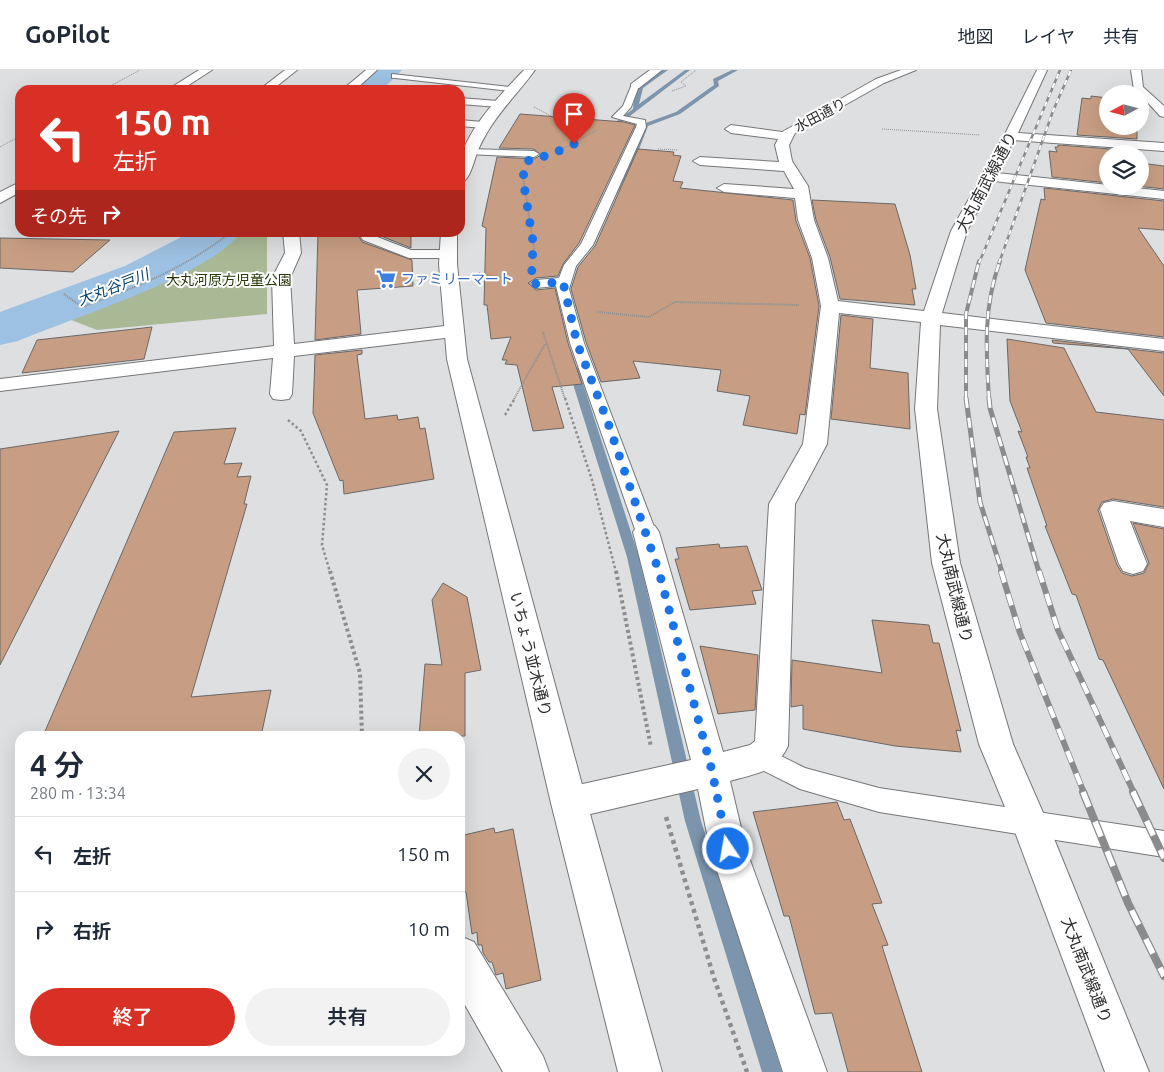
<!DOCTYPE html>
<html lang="ja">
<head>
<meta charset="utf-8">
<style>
	body { margin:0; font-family:Ubuntu,"Noto Sans JP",sans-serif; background:#f2f2f3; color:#1f2937; height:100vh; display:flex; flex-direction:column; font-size:19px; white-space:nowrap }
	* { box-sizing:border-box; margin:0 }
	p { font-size:16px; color:#747a83 }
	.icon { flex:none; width:28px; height:28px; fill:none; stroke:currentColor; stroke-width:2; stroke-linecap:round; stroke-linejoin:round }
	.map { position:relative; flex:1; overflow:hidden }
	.details { position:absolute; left:15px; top:661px; width:450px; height:325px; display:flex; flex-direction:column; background:#fff; border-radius:15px; box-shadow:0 5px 20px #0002 }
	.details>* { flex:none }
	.banner { position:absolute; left:15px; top:15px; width:450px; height:152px; border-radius:15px; box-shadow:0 5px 20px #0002; background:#d93025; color:#fff; overflow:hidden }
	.needle { width:32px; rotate:263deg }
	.tools { position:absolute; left:1099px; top:15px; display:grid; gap:10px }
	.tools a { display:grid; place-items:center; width:50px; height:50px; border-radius:50%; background:#fff; box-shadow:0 5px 20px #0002; font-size:25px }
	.pin { position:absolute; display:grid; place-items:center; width:42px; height:42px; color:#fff; margin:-51px -21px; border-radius:50% 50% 50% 0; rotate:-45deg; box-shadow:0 0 5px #0007 }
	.pin .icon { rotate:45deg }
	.me { position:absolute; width:55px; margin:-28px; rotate:348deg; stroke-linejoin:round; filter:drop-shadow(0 0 4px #0008) }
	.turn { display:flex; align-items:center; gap:18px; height:105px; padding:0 15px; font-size:22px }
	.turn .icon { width:65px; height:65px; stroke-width:2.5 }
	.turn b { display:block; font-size:35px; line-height:42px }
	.then { display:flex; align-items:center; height:48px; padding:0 15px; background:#0003; gap:10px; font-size:19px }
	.round { display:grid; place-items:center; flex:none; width:52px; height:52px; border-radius:26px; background:#f2f2f3 }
	.headline { display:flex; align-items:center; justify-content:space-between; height:85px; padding:0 15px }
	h1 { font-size:30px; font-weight:600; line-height:38px }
	.cta { display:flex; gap:10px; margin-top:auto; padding:10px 15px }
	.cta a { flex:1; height:58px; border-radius:30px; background:#d93025; color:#fff; font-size:20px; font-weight:600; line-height:58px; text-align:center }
	.cta a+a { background:#f2f2f3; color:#1f2937 }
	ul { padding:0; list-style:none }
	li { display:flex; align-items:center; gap:15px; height:75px; padding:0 15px; border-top:1px solid #e0e1e3 }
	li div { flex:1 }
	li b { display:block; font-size:19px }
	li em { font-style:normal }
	header { display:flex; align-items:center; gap:30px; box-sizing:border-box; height:70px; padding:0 25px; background:#fff; border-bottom:1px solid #e0e1e3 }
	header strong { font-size:24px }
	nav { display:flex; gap:28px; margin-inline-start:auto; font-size:18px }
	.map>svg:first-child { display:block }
	.green { fill:#a9b895 }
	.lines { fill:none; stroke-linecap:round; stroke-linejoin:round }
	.stream { fill:#7c95ac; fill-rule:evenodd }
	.river { fill:#9dc1e2; fill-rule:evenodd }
	.building { fill:#c79e83; stroke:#6a6867 }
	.service-casing { stroke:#767678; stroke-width:2 }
	.minor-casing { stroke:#767678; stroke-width:2 }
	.tertiary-casing { stroke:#767678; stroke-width:2 }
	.path-far4 { stroke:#8d8d8f; stroke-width:1; stroke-dasharray:1 1; stroke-linecap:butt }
	.path-far3 { stroke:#8d8d8f; stroke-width:2; stroke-dasharray:1 1; stroke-linecap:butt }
	.path-far2 { stroke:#8d8d8f; stroke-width:2.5; stroke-dasharray:2.5 2.5; stroke-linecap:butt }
	.path-far1 { stroke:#8d8d8f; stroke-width:4; stroke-dasharray:3 3; stroke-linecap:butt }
	.path { stroke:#8d8d8f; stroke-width:4.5; stroke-dasharray:4 4; stroke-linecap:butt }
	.service { fill:#fff; fill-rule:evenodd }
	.minor { fill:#fff; fill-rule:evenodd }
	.tertiary { fill:#fff; fill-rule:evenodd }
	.rail-far4-casing { stroke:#8a8b8c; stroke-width:2.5 }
	.rail-far3-casing { stroke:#8a8b8c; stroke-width:4 }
	.rail-far2-casing { stroke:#8a8b8c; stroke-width:5 }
	.rail-far1-casing { stroke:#8a8b8c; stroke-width:6 }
	.rail-casing { stroke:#8a8b8c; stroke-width:8 }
	.rail-far4 { stroke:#fff; stroke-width:2; stroke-dasharray:5; stroke-linecap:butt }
	.rail-far3 { stroke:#fff; stroke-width:2.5; stroke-dasharray:8; stroke-linecap:butt }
	.rail-far2 { stroke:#fff; stroke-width:3; stroke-dasharray:10; stroke-linecap:butt }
	.rail-far1 { stroke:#fff; stroke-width:4.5; stroke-dasharray:12; stroke-linecap:butt }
	.rail { stroke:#fff; stroke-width:5.5; stroke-dasharray:16; stroke-linecap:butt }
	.route { stroke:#1a73e8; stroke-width:9; stroke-dasharray:0 16.2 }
	.labels { text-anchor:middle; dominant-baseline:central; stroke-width:4; stroke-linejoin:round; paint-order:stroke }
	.far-street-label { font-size:14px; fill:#2e2e2f; stroke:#fff }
	.far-shop-label { font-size:14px; fill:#366cbe; stroke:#fff; text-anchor:start }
	.far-park-label { font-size:14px; fill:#273706; stroke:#fff }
	.far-water-label { font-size:15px; font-style:italic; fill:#05416b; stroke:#fff }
	.street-label { font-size:16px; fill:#2e2e2f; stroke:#fff }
</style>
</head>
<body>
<header>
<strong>GoPilot</strong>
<nav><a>地図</a><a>レイヤ</a><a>共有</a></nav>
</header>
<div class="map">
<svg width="1164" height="1002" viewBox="0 0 1164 1002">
	<rect width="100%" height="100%" fill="#dedfe1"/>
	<path class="green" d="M227,163H267V244L97,260L56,244C115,223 177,202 227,163Z"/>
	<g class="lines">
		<path class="stream" d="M663,0H668L643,18L639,34L685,0H690L609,62H605V60L633,39C635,13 644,13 663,0Z
			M732,0H738L718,11L719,16L680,44L648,56L638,82L617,124L612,125L643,54L676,42L714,15L713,9Z
			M573,295L578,298L639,487L701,751L782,1002H762L685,751L627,487L568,298Z"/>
		<path class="river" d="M371,0H402L382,20H350Z
			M191,162H241C212,205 69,249 18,271L0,275V242L125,196Z"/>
	</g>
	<path class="building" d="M1091,26L1108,28V56H1119V59L1137,61V69L1077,65L1082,28L1091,29Z
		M520,44L624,52L635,55L579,173L563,194L558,206L536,208L528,213L536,220L555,218L568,273L582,314L552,317L564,358L533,361L517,295L505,294L507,290H502L511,267L491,269L487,235H484L486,158L482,156L497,87L534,89L541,85L534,79L499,78Z
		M1058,75L1137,81V84H1108V113L1052,107L1049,81L1057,82L1055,77H1058Z
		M638,79L674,82L673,85L681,86L673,111L683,112L680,118L793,130L796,151L810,188L819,236L805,345L800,344L797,364L743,355L750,326L717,321L721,300L633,291L640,308L601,312L586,272L571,219L578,197L595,176Z
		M1140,93L1164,96V119L1137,116H1140Z
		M1044,118L1164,131V160L1138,158L1164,196V267L1046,253L1025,200L1041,129L1045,130Z
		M812,130L895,134L910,185L916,219H912L915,235L840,229L830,187L816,150Z
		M318,162H364L359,167L362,172L412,190L413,216L357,220L361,264L315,270Z
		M371,162H411V178Z
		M0,168L110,170L73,202L0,198Z
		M841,245L873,249L870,298L908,303L910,359L831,349Z
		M152,257L144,289L22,303L37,270Z
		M1007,269L1064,278L1096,342L1164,350V437L1113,429L1102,432L1098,440L1117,495L1122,503L1132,506L1144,503L1149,493L1133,453L1164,459V719L1103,590L1099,589L1076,525L1072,524L1045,456H1047L1027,398H1030L1026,387H1028L1018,361L1022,362L1010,331Z
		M1052,270L1164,283V326L1128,279L1053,273Z
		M362,280V284L357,285L365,349L397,345L398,350L418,347L420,359L425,358L434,409L344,424L343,410L340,411L313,343L315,285Z
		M236,358L224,394L242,393L237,407L251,406L244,434H247L191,627L271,620L261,666H43L174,362Z
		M119,361L0,595V379Z
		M719,474L720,478L747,476L762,520L752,521L756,534L690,540L675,489H679L676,478Z
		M443,513L467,527L481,600L465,603V666H419L425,594L442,595L432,530Z
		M872,550L929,555L933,573H939L961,661L956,660L961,682L895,676L803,659V635L791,637L792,590L882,603Z
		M700,576L758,585L755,640L718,644Z
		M837,732L844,750L850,749L882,833L872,834L888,875L882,876L922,1002H848L832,943L815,944L789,846H784L753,742Z
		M494,758L495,763L513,759L541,910L506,919L503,903L496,905L492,892H489L483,883L482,875H478L477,862L472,864L466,822L460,823V766Z"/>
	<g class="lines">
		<defs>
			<path id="service" d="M392,4L511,17L515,19L511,21L395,8H392Z
				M632,14L639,16L631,37L623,46L645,50L646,57L593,175L576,196L569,219L584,273L656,462L653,467L646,469L639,467L636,462L570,273L556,216L536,218L530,214L536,210L559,208L564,195L581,174L636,57L637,54L612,47L623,36Z
				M460,28L498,31L502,34L498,37L460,34Z
				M460,50L483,52L488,55L483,58L460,56Z
				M470,79L534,81L539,84L534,87L467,84L465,82Z
				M367,163L411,180H448L454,184L448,188H409L363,170L361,167Z
				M761,676L805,698L879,718L1164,761V787L879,742L800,719L752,695L749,687L752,679Z"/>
			<path id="minor" d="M199,0H212L181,20H167Z
				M285,0H297L272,20H259Z
				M366,0H377L355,20H342Z
				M650,0H662L639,18H631V14Z
				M901,0H916L884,13L795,63L789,75L792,91L808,116L814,150L828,188L838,231L924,241L951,161L1004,66L1037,0H1047L1018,63L1164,73V81L1014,70L997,103L1164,121V129L993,111L967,161L942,243L1164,269V281L940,255L937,339L960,493L1013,674L1048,754L1149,1002H1105L1012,754L979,674L932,493L915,339L921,252L839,243L827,374L795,434L788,676C775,703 757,703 730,711L746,779L827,1002H783L710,779L698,719L569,749L557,745L551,733L557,721L569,717L691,690L633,462L637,456L646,453L655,456L659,462L723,682L750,675L755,671L769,434L803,374L821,236L812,188L798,150L795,128L724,122L717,118L724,114L794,119L784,101L700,95L693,91L700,87L779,92L775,75L778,69L731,63L725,59L731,55L782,62L876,9Z
				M1131,0H1141L1143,17L1164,36V47L1160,46L1140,24L1134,20Z
				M20,112V122L0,133V122Z
				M283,162H299L301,183L290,208L294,274L453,255L460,257L463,261L460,265L453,267L294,286L292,324L289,329L281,330L273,329L270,324L273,288L0,321V309L274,276L272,208L285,183Z
				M1113,431L1164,439V457L1130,451L1147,494L1143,501L1133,504L1123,501L1119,494L1100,439L1104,433Z
				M460,866L474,872L543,986L549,1002H503L460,926Z"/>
			<path id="tertiary" d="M524,0H535C516,26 493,47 479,78C474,88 471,111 460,113C460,106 458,97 460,90C468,58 502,23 524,0Z
				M441,162H457V194L467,289L587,733L662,1002H618L551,733L447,289L439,194Z"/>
		</defs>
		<use href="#service" class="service-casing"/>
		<use href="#minor" class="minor-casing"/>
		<use href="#tertiary" class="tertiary-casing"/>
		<path class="path-far4" d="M103,20L140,0
			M672,21L686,16L681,12L696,0
			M534,37L553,47L592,49
			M882,59L980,65
			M0,77L20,66
			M658,79L677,80
			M559,81L597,60"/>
		<path class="path-far3" d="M523,107L534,178L532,190
			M479,203L509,209
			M64,224L82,237C135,218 186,198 231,162
			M598,242L649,247L675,232L799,235
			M543,262L565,329
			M514,329L545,274"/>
		<path class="path-far2" d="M565,328L592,410L616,502
			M505,345L515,328
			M288,350L301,361L327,415L322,475L330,502"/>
		<path class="path-far1" d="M330,501L360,603L362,666
			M616,501L651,677"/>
		<path class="path" d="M666,747L714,908L747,1002"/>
		<use href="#service" class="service"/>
		<use href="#minor" class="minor"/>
		<use href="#tertiary" class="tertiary"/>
		<defs>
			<path id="rail-far4" d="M979,193L1060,0
				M999,193L1053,41L1071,0"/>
			<path id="rail-far3" d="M966,329V244L979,191
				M989,329C986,280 983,238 1000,191"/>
			<path id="rail-far2" d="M966,328L980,432L1002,502
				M989,328L990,338L1039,502"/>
			<path id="rail-far1" d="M1001,501L1020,563L1084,723
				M1039,501L1058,560L1134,723"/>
			<path id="rail" d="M1083,722L1128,833L1164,906
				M1133,722L1164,788"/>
		</defs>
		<use href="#rail-far4" class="rail-far4-casing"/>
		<use href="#rail-far3" class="rail-far3-casing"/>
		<use href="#rail-far2" class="rail-far2-casing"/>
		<use href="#rail-far1" class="rail-far1-casing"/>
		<use href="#rail" class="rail-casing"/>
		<use href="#rail-far4" class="rail-far4"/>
		<use href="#rail-far3" class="rail-far3"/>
		<use href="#rail-far2" class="rail-far2"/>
		<use href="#rail-far1" class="rail-far1"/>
		<use href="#rail" class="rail"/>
	</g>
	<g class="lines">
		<path class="route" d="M574,74L550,85L531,89L525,93L523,109L534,178L531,192L533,214L563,212L577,273L607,350L659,502L712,701L728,779"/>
	</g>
	<defs>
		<symbol id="supermarket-bare" viewBox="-9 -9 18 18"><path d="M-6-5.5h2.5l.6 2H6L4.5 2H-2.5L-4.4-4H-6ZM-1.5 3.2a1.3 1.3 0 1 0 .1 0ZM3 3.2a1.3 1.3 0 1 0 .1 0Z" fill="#3f7fe0" stroke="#fff" stroke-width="2.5" paint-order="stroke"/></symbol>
	</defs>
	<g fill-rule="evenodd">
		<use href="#supermarket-bare" x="372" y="195" width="28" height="28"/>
	</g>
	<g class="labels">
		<g class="far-street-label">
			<text transform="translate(820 45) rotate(-28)">水田通り</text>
		</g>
		<g class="far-shop-label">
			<text x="401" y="209">ファミリーマート</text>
		</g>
		<g class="far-park-label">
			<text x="229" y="210">大丸河原方児童公園</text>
		</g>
		<g class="far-water-label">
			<text transform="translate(113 217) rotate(-21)">大丸谷戸川</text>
		</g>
		<g class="street-label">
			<text transform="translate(986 112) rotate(-62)">大丸南武線通り</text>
			<text transform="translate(955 518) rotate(77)">大丸南武線通り</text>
			<text transform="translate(531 584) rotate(76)">いちょう並木通り</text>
			<text transform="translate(1087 900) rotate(69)">大丸南武線通り</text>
		</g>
	</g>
</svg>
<div class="tools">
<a><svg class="needle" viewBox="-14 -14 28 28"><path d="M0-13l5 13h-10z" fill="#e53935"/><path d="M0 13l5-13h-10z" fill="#747a83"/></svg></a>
<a><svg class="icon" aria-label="layers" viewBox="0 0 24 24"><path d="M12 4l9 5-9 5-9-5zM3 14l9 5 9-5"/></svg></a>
</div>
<div class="pin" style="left:574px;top:74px;background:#d93025"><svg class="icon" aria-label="arrive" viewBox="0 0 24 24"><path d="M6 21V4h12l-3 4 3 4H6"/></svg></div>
<svg class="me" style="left:728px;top:779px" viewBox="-20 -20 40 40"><circle r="17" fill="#1a73e8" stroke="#fff" stroke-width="3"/><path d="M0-11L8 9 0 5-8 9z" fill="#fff"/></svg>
<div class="banner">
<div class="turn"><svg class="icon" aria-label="left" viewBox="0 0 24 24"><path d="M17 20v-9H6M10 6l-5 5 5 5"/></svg><div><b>150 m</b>左折</div></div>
<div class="then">その先<svg class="icon" aria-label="right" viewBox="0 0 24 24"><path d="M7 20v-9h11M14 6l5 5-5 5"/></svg></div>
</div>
<section class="details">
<div class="headline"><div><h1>4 分</h1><p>280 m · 13:34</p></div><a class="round"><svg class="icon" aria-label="close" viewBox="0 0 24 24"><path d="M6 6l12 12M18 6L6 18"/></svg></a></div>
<ul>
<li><svg class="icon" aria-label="left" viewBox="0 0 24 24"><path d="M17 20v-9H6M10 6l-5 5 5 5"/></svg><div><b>左折</b></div><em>150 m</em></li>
<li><svg class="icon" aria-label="right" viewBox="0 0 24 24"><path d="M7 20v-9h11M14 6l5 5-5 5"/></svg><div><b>右折</b></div><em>10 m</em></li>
</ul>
<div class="cta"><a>終了</a><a>共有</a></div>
</section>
</div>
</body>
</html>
